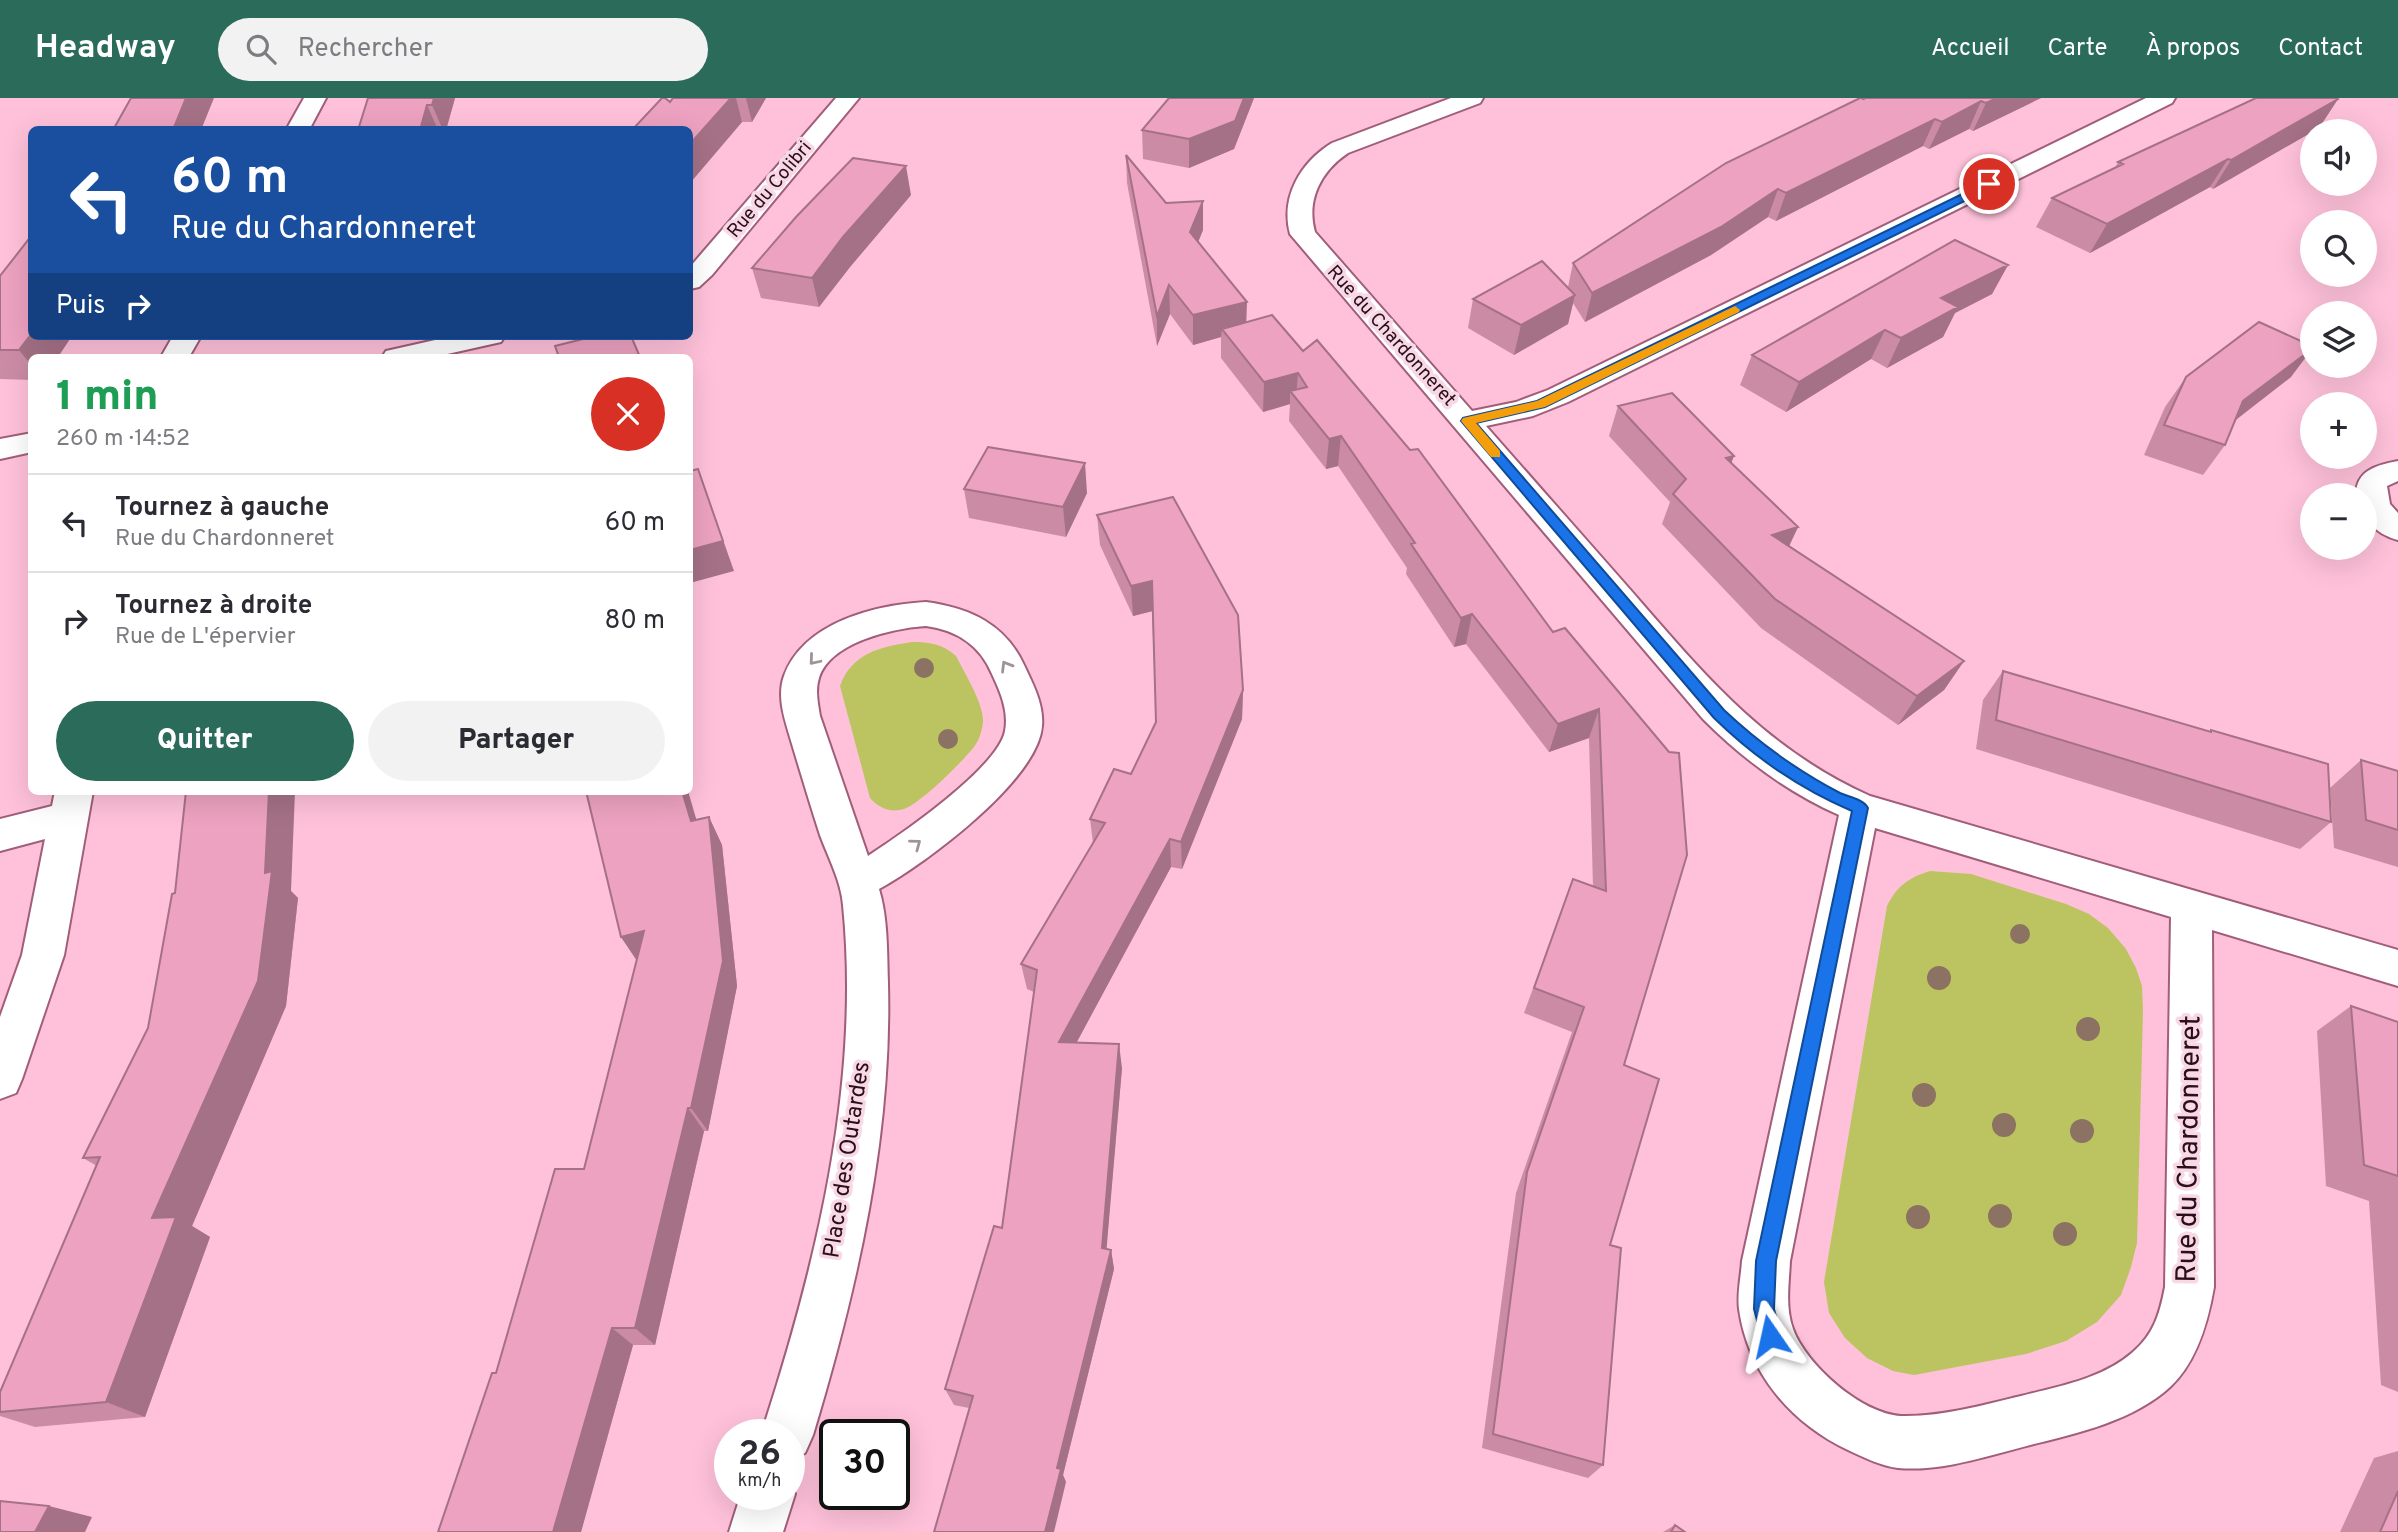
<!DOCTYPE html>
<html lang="fr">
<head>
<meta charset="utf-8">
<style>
	body { margin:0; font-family:Overpass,sans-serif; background:#f2f2f3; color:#2b2b33; height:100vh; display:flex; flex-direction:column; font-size:26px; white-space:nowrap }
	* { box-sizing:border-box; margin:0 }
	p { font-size:23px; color:#7c7c81 }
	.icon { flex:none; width:38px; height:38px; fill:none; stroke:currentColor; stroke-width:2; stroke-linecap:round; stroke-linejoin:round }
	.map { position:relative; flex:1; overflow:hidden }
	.details { position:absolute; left:28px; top:256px; width:665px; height:441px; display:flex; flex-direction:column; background:#fff; border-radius:10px; box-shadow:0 7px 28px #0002 }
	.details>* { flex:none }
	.guide { position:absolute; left:28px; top:28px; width:665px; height:214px; border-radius:10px; box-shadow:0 7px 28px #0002; background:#1a4fa0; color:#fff; overflow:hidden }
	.buttons { position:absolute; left:2300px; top:21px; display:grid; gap:14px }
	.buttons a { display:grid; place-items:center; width:77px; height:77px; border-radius:50%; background:#fff; box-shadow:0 7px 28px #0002; font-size:35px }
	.speed { position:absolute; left:714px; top:1321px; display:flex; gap:14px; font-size:35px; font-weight:700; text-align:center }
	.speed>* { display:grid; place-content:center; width:91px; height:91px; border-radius:50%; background:#fff; box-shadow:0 7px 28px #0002; line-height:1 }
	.speed small { font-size:18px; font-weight:400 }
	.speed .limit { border:4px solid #111; border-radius:10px; background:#fff; color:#111 }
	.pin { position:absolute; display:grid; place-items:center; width:60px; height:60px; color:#fff; margin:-30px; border:4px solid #fff; border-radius:50%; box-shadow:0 2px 7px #0007 }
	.me { position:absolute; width:77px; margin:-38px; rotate:349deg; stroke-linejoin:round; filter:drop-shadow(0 0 5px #0008) }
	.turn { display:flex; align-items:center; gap:24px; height:147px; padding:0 28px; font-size:32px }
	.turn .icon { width:91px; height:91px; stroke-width:2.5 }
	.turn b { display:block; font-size:49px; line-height:60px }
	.then { display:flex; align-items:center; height:66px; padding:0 28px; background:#0003; gap:14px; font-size:26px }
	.round { display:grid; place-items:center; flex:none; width:74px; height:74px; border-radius:37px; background:#f2f2f3 }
	.summary { display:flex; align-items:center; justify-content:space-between; height:119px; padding:0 28px }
	h1 { font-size:42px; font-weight:800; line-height:52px; color:#1e9e55 }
	.cta { display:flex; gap:14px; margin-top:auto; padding:14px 28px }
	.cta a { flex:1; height:80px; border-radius:42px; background:#2a6b5a; color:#fff; font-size:28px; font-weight:800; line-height:80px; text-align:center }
	.cta a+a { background:#f2f2f3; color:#2b2b33 }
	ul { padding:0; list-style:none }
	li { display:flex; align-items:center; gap:21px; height:98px; padding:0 28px; border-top:2px solid #e1e1e2 }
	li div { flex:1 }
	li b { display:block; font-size:26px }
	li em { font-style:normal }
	header { display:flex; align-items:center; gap:42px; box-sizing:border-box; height:98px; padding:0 35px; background:#2a6b5a; color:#fff }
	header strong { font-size:33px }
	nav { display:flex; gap:38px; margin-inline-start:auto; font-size:24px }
	.search { width:490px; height:63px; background:#f2f2f3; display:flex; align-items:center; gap:18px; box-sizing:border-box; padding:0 24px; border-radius:38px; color:#7c7c81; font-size:26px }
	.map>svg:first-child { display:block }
	.green { fill:#bbc461 }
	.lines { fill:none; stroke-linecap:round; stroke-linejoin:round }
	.minor-casing { stroke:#a15e7a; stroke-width:4 }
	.minor { fill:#fff; fill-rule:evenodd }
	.tree { fill:#8c7262 }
	.wall { fill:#cb8ba5 }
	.shaded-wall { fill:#a57186 }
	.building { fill:#eca2c0; stroke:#a57186; stroke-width:2 }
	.oneway { stroke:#9f9398 }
	.route { fill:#1a73e8; stroke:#114b97; stroke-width:2 }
	.slow { fill:#f59e0b }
	.labels { text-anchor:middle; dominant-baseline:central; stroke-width:7; stroke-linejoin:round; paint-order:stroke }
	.far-street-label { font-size:19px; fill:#2a0f1b; stroke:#f7d8e4 }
	.street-label { font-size:23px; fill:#2a0f1b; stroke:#f7d8e4 }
	.near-street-label { font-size:28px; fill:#2a0f1b; stroke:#f7d8e4 }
</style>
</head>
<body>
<header>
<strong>Headway</strong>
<div class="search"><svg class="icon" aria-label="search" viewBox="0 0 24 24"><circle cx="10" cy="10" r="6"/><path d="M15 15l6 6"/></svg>Rechercher</div>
<nav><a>Accueil</a><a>Carte</a><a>À propos</a><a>Contact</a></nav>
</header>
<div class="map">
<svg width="2398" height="1434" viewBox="0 0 2398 1434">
	<rect width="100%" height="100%" fill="#fec1d9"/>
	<path class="green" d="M912,544C929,544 943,546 956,558C964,574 984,606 983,624C982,633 979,642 974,649C963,663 920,706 904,711C890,715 879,710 870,700L840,588C852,555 880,549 912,544Z
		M1930,773L1971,776L2066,806L2089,816L2108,830L2126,851L2136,870L2142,888L2143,913L2137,1145L2131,1169L2121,1197L2097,1224L2066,1243L2026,1256L1914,1277L1893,1273L1867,1260L1845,1240L1829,1215L1824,1184L1887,808C1897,788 1908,780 1930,773Z"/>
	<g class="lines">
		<defs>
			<path id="minor" d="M304,0H326L309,32H286Z
				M836,0H859L712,177L699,189L690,191V169Z
				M1451,0H1483L1480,5L1348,55C1321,73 1306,102 1315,134L1472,313L1516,304L1548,292L2146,0H2175L2172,5L1568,304L1533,318L1486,328C1535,384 1585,440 1634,496C1706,579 1767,652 1870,698L2398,852V888L2212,832L2214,1189C2208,1224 2197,1264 2170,1289C2134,1322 2079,1335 2034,1346C1991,1357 1942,1374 1898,1370C1881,1368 1863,1359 1848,1352C1791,1325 1748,1275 1739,1211C1737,1195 1741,1179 1742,1163L1839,717C1787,694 1743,661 1703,621L1290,136C1280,99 1301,64 1332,45ZM1875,730L2171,819L2165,1189C2160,1215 2154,1236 2133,1254C2102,1281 2060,1288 2021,1298C1983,1307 1941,1319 1901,1318C1862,1316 1806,1267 1793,1231C1785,1209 1789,1186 1790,1163Z
				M173,238H201L189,259H161Z
				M453,238H505L501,244L434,259H382L386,253Z
				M32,335V354L0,361V341Z
				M2398,363V383L2387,388L2390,406L2398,415V442C2373,435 2364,422 2364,397H2356C2356,372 2377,367 2398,363Z
				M926,504C970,510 1005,526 1024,567C1033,586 1044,607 1042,628C1038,682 925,766 879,791C888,820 887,855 888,886C892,1039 857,1191 813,1337L805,1355L789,1362V1337H761C816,1168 861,986 843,807C841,783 828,759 820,737C810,706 801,676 792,646C786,625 776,600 784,578C804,524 875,507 926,504ZM926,528C956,532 980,547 992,576C1000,593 1009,613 1005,633C998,670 900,737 868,758L820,618C818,606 815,592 819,580C830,544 894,530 926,528Z
				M55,693H93L64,857L22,981L16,995L0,1001V919L22,857L45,741L0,753V721L52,708Z
				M789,1383L795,1396L783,1434H729L741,1396H789Z"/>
		</defs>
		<use href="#minor" class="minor-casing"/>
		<use href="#minor" class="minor"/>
	</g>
	<g class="tree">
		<circle cx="924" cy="570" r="10"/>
		<circle cx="948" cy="641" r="10"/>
		<circle cx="2020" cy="836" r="10"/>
		<circle cx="1939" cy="880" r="12"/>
		<circle cx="2088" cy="931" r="12"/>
		<circle cx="1924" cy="997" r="12"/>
		<circle cx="2004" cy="1027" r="12"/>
		<circle cx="2082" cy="1033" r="12"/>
		<circle cx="2000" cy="1118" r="12"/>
		<circle cx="1918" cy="1119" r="12"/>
		<circle cx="2065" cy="1136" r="12"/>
	</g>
	<path class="wall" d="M368,0H455L446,32H358Z
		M673,0H766L752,24H742L690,85V32L670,4Z
		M1169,0H1254L1234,51L1189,70L1143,61L1142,32Z
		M2041,0L1973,33L1969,31L1929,51L1923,48L1776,123L1768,119L1711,157L1585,224L1573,205L1568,226L1514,257L1468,230L1473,201L1568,189L1573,165L1863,1Z
		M2338,1L2319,30L2213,91L2210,89L2090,155L2036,129L2052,100L2115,70L2118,64Z
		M1126,57L1166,105L1203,132L1198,144L1246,224L1303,253L1553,534L1669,654L1624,967L1610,1147L1603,1367L1588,1380L1482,1350L1516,1095L1572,934L1524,915L1573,781L1593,789L1589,640L1549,654L1466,546L1454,549L1406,476L1407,470L1338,368L1326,371L1289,323L1290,306L1263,314L1221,260V239L1193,247L1170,216L1157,248L1127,85Z
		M911,97L850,169L819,209L761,200L752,170Z
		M2008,167L1992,196L1955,215L1943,239L1887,270L1871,261L1786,314L1740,287L1752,257Z
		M0,178L32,259V282L0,281Z
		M2186,279H2291L2236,322L2225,347L2203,377L2144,357L2165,309Z
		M1618,308L1734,358L1731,365L1798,429L1789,448L1964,563L1944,592L1898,627L1761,530L1662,426L1670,404L1609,338Z
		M964,391L1087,395L1066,439L969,420Z
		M1097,417L1243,592L1242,621L1182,771L1171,769L1076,945L1122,970L1106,1151L1111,1152L1114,1171L1063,1377L1066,1384L969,1310L954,1307L945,1291L1002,1130L1034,894L1027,891L1021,866L1093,745L1090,721L1131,676L1156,624L1152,513L1133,518L1100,447Z
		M2003,573L2209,634L2211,632L2331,724L2300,751L1976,651L1983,602Z
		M2361,662L2398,673V769L2334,750L2330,690Z
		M709,719L722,747L737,888L708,1033H704L655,1247H633L581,1434H438L496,1275L584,1071L637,863L621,839L697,722Z
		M291,793L298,800L286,908L192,1128L210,1139L145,1319L35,1329L0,1318V1294L97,1068L83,1060L148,930Z
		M2351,908L2398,924V1294L2381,1287L2369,1103L2326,1088L2317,933Z
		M2398,1353V1434H2340L2374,1360Z
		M1675,1427L1685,1434H1663Z"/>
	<path class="shaded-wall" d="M186,0H214L201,32H173Z
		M434,0H455L446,32H443L432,7Z
		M731,0H736L742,24L690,85V46Z
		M746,0H766L752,24Z
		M1244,0H1254L1234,51L1189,70V41Z
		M1997,0H2041L1973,33L1986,5Z
		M2338,1L2319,30L2213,91L2231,62Z
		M1981,3L1969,31L1929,51L1942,24Z
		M427,7L438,32H420Z
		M1935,21L1923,48L1776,123L1786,95Z
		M2228,61L2210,89L2090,155L2107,126Z
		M906,68L911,97L850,169L819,209L812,180L843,139Z
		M1778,91L1768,119L1711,157L1585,224L1592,195Z
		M1203,103V132L1190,164V134Z
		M2008,167L1992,196L1955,215L1943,239L1887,270L1901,240L1941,200Z
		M1169,187L1170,216L1157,248V218Z
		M1575,197L1568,226L1514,257L1521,227Z
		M1247,204L1246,233L1222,231L1221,239L1193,247V217Z
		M1885,232L1871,261L1786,314L1799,284Z
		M32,235V238H72L58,259H32V268L19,252Z
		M2312,251L2291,279L2221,333L2243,303Z
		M1298,275L1296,300L1290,293V306L1263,314L1264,284Z
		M1341,338L1338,368L1326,371L1329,341Z
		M1734,358L1722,388L1726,360Z
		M1085,365L1087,395L1066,439L1063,409Z
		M698,371L734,473L690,485V452Z
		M1798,429L1784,459L1772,437Z
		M1152,483L1153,513L1133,518L1131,488Z
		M1472,516L1466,546L1454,549L1461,520Z
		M1964,563L1944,592L1898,627L1917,598Z
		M1243,592L1242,621L1182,771L1181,744Z
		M1599,611L1589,640L1549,654L1558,626Z
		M269,693H295L291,793L298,800L286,908L192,1128L210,1139L145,1319L106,1304L152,1120L265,775Z
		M682,693H688L705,751L691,723Z
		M709,719L722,747L737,888L708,1033L691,1010Z
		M1170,741L1171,769L1064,968L1059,944Z
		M644,833L638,864L621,839Z
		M1119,946L1122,970L1105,1169L1102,1150Z
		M688,1010L704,1033L655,1247L635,1230Z
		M1111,1152L1114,1171L1063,1377L1066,1384L1054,1434H1045L1057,1370Z
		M612,1230L633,1247L581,1434H553Z
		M49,1408L92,1419L85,1434H35Z"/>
	<path class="building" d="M131,0H186L173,32H113Z
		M368,0H434L432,7H427L420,32H358Z
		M662,0H665L670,4L673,0H731L690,46V32H632Z
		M1169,0H1244L1235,23L1189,41L1142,32Z
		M1860,0H1862L1863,1L1866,0H1997L1986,5L1981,3L1942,24L1935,21L1786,95L1778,91L1721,129L1592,195L1573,165L1726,65Z
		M2256,0H2337L2338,1L2231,62L2228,61L2107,126L2052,100L2123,66L2118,64Z
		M1126,57L1166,105L1203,103L1190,134L1247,204L1193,217L1169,187L1157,218Z
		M853,60L906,68L843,139L812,180L752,170L796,119Z
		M32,137V235L19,252H0V178Z
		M1955,142L2008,167L1941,200L1958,209L1901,240L1885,232L1799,284L1752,257Z
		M1542,163L1575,197L1521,227L1473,201Z
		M1272,217L1303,253L1317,242L1410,352L1418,351L1553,534L1565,530L1669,654L1679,655L1687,757L1624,967L1659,981L1610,1147L1621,1150L1603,1367L1493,1336L1527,1074L1584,909L1534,890L1573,781L1606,793L1599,611L1558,626L1472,516L1461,520L1411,446L1415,445L1341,338L1329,341L1290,293L1307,289L1298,275L1264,284L1222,231Z
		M2259,224L2312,248V251L2243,303L2225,347L2164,327L2186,279Z
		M595,238H631L640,259H559L555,248Z
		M1672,295L1734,358L1726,360L1798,429L1772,437L1964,563L1917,598L1775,501L1673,396L1686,381L1618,308Z
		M988,349L1085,365L1063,409L964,391Z
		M698,371L723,443L690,452V373Z
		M1173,399L1238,517L1243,592L1181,744L1170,741L1059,944L1119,946L1102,1150L1111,1152L1057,1370L1061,1371L1045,1434H934L973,1298L945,1291L994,1128L1002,1130L1037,872L1021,866L1105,725L1090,721L1114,671L1131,676L1156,624L1152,483L1131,488L1097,417Z
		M2003,573L2211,634V632L2328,666L2331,724L1996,622Z
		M2361,662L2398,673V732L2366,722Z
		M186,693H269L265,775L272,773L258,883L152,1120L176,1119L106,1304L0,1314V1294L100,1059L83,1060L148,930L172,796L175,795Z
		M586,693H682L691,723L709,719L723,863L691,1010H688L635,1230H612L553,1434H438L492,1275H496L555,1071H584L644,833L621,839Z
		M2351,908L2398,924V1078L2364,1067Z
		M2398,1393V1434H2380Z
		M0,1403L49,1408L35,1434H0Z
		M1675,1427L1685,1434H1671Z"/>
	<defs><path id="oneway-chevron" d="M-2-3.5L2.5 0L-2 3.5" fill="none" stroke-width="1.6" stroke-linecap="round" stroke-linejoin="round" transform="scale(1.75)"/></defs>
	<g class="oneway">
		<use href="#oneway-chevron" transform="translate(814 562) rotate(130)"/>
		<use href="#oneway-chevron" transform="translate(1006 568) rotate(-121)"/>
		<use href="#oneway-chevron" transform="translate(916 746) rotate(-37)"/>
	</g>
	<path class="route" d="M1989,83L1994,86L1993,89L1545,309L1476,325L1724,612C1759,645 1798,673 1840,695C1849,699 1863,701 1868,710L1776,1163L1774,1211L1781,1238L1778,1245L1770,1248L1763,1245L1754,1211L1756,1163L1852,713C1800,691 1754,659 1714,620L1461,323L1463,320L1537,303Z"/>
	<path class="slow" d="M1735,208L1740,212L1739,214L1545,309L1476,325L1500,353V359H1491L1461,323L1463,320L1537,303Z"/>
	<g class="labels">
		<g class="far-street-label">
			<text transform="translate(770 92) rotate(-50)">Rue du Colibri</text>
			<text transform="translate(1391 238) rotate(48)">Rue du Chardonneret</text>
		</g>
		<g class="street-label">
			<text transform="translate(848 1062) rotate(-81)">Place des Outardes</text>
		</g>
		<g class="near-street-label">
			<text transform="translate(2190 1051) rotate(-89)">Rue du Chardonneret</text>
		</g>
	</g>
</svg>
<div class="buttons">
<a><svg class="icon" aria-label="sound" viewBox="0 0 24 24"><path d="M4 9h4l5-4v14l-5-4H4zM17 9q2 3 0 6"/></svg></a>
<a><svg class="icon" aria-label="search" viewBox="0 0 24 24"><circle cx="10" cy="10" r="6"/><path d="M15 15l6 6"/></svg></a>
<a><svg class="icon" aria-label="layers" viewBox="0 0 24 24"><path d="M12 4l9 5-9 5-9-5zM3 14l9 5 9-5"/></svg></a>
<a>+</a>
<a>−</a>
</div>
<div class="speed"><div>26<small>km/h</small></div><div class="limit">30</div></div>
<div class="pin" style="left:1989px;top:86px;background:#d93025"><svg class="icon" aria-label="arrive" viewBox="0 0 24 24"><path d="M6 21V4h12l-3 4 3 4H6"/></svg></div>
<svg class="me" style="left:1770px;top:1238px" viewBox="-20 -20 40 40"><path d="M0-17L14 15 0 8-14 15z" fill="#1a73e8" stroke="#fff" stroke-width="4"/></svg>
<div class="guide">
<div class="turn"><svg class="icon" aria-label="left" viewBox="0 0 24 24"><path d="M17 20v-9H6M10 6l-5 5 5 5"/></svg><div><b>60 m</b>Rue du Chardonneret</div></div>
<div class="then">Puis<svg class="icon" aria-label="right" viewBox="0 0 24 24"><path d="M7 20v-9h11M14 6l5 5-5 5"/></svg></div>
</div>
<section class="details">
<div class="summary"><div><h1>1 min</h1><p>260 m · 14:52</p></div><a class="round" style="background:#d93025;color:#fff"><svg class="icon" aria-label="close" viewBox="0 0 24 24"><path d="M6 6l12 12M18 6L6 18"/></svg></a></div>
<ul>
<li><svg class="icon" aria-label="left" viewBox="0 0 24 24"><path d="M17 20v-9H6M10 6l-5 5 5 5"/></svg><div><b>Tournez à gauche</b><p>Rue du Chardonneret</p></div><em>60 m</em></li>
<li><svg class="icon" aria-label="right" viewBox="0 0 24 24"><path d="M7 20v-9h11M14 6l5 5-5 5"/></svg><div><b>Tournez à droite</b><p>Rue de L'épervier</p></div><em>80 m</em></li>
</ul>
<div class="cta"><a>Quitter</a><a>Partager</a></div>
</section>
</div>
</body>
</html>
